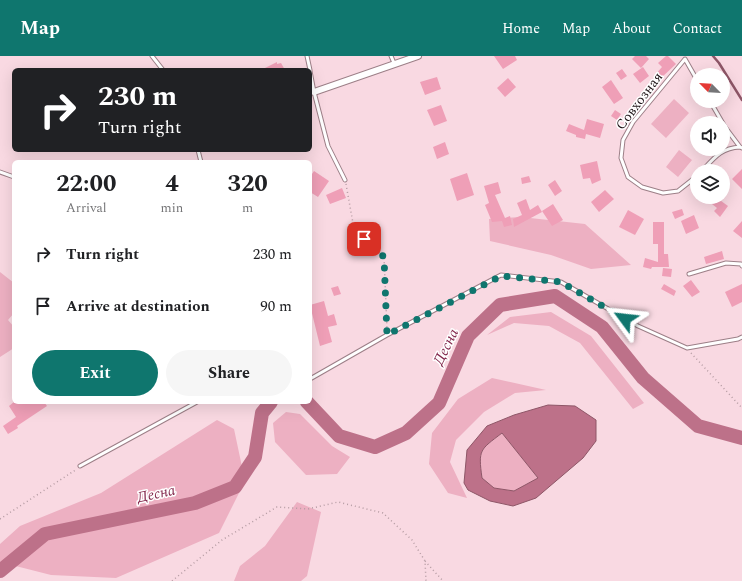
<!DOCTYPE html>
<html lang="en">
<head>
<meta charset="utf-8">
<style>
	body { margin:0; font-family:Spectral,serif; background:#f6f6f6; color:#202124; height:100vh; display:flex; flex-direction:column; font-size:15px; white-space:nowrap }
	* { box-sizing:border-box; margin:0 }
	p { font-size:13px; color:#757577 }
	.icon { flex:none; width:22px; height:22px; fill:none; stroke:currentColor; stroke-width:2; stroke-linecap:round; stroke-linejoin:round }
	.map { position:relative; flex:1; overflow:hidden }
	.sheet { position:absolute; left:12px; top:104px; width:300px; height:244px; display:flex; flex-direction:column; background:#fff; border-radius:6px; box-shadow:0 4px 16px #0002 }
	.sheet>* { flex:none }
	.banner { position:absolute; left:12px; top:12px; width:300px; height:84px; border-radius:6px; box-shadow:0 4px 16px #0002; background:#202124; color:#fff; overflow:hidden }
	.needle { width:26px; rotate:294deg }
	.tools { position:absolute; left:690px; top:12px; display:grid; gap:8px }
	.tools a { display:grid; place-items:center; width:40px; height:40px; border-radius:50%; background:#fff; box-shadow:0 4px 16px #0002; font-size:20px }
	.pin { position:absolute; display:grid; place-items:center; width:34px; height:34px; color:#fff; margin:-17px; border-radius:8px; box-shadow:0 2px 6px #0006 }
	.me { position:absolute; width:44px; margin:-22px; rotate:300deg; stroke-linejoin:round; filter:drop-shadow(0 0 3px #0008) }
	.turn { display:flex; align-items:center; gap:14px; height:84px; padding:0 20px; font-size:18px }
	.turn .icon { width:52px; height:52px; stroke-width:2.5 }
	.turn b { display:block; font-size:28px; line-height:34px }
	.eta { display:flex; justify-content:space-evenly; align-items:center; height:68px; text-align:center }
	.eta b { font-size:24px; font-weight:700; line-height:28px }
	.button { display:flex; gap:8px; margin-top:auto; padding:8px 20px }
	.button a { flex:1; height:46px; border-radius:24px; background:#0f766e; color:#fff; font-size:16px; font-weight:700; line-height:46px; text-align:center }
	.button a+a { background:#f6f6f6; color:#202124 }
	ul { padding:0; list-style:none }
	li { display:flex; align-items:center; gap:12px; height:52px; padding:0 20px }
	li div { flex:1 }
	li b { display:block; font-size:15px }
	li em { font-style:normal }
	header { display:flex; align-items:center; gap:24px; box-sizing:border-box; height:56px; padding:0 20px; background:#0f766e; color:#fff }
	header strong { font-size:19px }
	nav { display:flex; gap:22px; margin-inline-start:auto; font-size:14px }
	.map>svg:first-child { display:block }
	.green { fill:#edb0c2 }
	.water { fill:#bd7189; stroke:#8e5667; fill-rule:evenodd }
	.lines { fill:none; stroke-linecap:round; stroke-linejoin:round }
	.stream { stroke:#8e5667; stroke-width:2.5 }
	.river { stroke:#bd7189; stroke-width:14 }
	.building { fill:#ef9fb7 }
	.service-casing { stroke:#9c7f87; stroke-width:5 }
	.minor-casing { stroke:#9c7f87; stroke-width:8 }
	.path { stroke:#b59ca3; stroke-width:1.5; stroke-dasharray:1 3; stroke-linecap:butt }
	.service { stroke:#fff; stroke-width:3 }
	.minor { stroke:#fff; stroke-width:6 }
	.route { stroke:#0f766e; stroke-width:7; stroke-dasharray:0 12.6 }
	.labels { text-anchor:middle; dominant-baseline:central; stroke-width:3; stroke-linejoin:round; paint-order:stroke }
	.street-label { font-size:14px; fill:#211619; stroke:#fff }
	.water-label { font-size:15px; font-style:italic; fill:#82264b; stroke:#fff }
</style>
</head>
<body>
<header>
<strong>Map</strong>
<nav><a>Home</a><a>Map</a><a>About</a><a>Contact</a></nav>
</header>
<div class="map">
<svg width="742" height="525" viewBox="0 0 742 525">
	<rect width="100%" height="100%" fill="#f9d9e2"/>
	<path class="green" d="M674,43L689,57L666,82L651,68Z
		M679,94L692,104L678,121L666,111Z
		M521,161L585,168L631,209L591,213L551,199L490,185L489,163Z
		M0,216L14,227V257L8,264L14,271V292L0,301Z
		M551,256L591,280L644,347L633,353L580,287L549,270L514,267L487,279L510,261Z
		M492,322L546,334L515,337L484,356L456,384L450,406L467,442L448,437L429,408L432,377L458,343Z
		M286,356L300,358L332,390L350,401L337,418L306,419L275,386L273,367Z
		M217,364L234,373L245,425L219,477L116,522L51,519L0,506V488L20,470L101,437Z
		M502,377L538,422L514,435L494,432L482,422C478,392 480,395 502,377Z
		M297,446L321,456L307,520L301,525H234L240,510L265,490Z"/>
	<path class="water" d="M548,349L575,350L596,364V385L583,402L536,442L513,450L490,445L468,434L464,427L467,394L487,370L514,359ZM502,377L538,422L514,435L494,432L482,422C478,393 480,394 502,377Z"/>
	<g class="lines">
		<path class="stream" d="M713,0L719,7L742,44"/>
		<path class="river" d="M307,346L339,380L375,391L406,377L439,347L468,280L500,249L555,240L602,271L643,322L698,370L742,382
			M0,515L45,478L195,447L235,431L255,401L262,357L271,346"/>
	</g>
	<path class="building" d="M494,0H515L517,4L503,13Z
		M635,0H646L649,3L641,12L632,3Z
		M666,0H668L676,8L660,23L655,19L662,11L658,7Z
		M277,6V8L281,7L285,14H261Z
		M643,11L649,20L640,27L633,18Z
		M622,13L627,20L621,24L616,17Z
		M437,21L441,33L425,39L420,26Z
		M508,22L516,31L505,41L497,32Z
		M611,24L623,42L614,48L602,31Z
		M441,49L447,65L434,70L427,54Z
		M615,54L621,58L617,64L611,60Z
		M587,63L604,68L600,82L586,78L585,83L576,81V79L566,75L569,68L584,74Z
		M445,86L449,98L437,103L433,91Z
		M597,105L601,124L592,128L590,122L583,123L580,109Z
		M742,113V133L732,123Z
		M314,115L329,125L318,141L310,136V121Z
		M467,117L474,139L457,145L450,123Z
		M529,120L531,126L522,128L521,122Z
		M555,124L562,135L555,140L548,129Z
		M498,126L501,137L495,139L505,162L510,160L512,169L504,171L502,165L492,166L485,149L489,147L484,130Z
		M342,132L346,142L330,148L326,139Z
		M605,134L614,143L599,156L591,146Z
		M717,142L728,150L720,161L714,155L717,152L712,148Z
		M526,143L530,154L538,149L542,156L514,171L513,163L522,159L517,147Z
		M553,148L563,164L552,170L542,155Z
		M682,153L684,159L675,163L672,156Z
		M628,154L644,163L635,179L619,171Z
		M694,159L699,172L686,178L681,165Z
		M742,165V182L733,175Z
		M653,166H664V198H668L669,211H652L651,213L643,211L645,202L658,206V188H653Z
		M722,195L724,203L706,208L704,201Z
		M663,212L672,213L671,221L662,220Z
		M691,224L700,236L692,241L683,230Z
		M664,228L676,235L674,240L661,233Z
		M742,228V246L732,251L725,236Z
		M338,230L341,238L334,240L331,232Z
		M324,245L328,260L334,258L337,269L328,271L332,286L320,290L310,249Z
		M14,346H44L47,350L17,370L18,372L8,378L3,370L16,361L9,350Z"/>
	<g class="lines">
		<defs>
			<path id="service" d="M152,0L163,14
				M307,0L310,14
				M391,0L394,7
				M310,15L314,36L328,90L345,124
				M697,24L685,3L633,66L623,84L621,102L628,121L642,131L663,137L678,135L697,120
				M710,45L725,71L740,91L742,92
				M198,94L201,106
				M702,115C714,102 721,92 740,91
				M0,116L14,121
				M689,218L726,207L741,208L742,210
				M310,323L387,279L501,219L561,226L638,270L687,292L738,283L742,281
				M80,410L197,346"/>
			<path id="minor" d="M314,36L418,0"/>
		</defs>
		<use href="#service" class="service-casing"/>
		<use href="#minor" class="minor-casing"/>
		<path class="path" d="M346,128L354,173L384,201L387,273
			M691,297L742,352
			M0,463L77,413
			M425,505L443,525
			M172,525L222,484L277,451L308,453L338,446L383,457L412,484L425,505L426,525"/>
		<use href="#service" class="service"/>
		<use href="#minor" class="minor"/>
	</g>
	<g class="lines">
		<path class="route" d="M364,183L384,201L387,279L501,220L561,226L625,263"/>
	</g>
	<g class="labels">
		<g class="street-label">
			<text transform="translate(639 45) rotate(-53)">Совхозная</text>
		</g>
		<g class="water-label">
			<text transform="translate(446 291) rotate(-64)">Десна</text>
			<text transform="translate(156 438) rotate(-12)">Десна</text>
		</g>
	</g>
</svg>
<div class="tools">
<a><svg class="needle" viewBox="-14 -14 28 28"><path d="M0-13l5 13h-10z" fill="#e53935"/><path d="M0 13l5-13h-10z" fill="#757577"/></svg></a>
<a><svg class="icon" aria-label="sound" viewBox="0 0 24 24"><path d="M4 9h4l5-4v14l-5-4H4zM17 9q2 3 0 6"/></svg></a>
<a><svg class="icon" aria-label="layers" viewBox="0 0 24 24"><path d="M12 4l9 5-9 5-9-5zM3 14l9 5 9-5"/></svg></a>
</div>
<div class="pin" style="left:364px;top:183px;background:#d93025"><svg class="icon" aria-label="arrive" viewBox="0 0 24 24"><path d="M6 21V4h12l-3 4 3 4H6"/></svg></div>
<svg class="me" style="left:625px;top:263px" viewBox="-20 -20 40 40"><path d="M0-17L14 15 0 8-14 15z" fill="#0f766e" stroke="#fff" stroke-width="4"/></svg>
<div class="banner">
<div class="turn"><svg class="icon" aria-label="right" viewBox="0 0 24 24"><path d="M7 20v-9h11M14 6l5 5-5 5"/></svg><div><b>230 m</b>Turn right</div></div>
</div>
<section class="sheet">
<div class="eta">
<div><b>22:00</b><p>Arrival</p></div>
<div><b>4</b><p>min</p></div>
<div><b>320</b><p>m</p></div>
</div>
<ul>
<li><svg class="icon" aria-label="right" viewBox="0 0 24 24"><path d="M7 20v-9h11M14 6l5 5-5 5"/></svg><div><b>Turn right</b></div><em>230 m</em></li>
<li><svg class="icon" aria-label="arrive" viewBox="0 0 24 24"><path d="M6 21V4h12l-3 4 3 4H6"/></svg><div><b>Arrive at destination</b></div><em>90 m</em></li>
</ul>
<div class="button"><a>Exit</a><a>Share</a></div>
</section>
</div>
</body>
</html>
